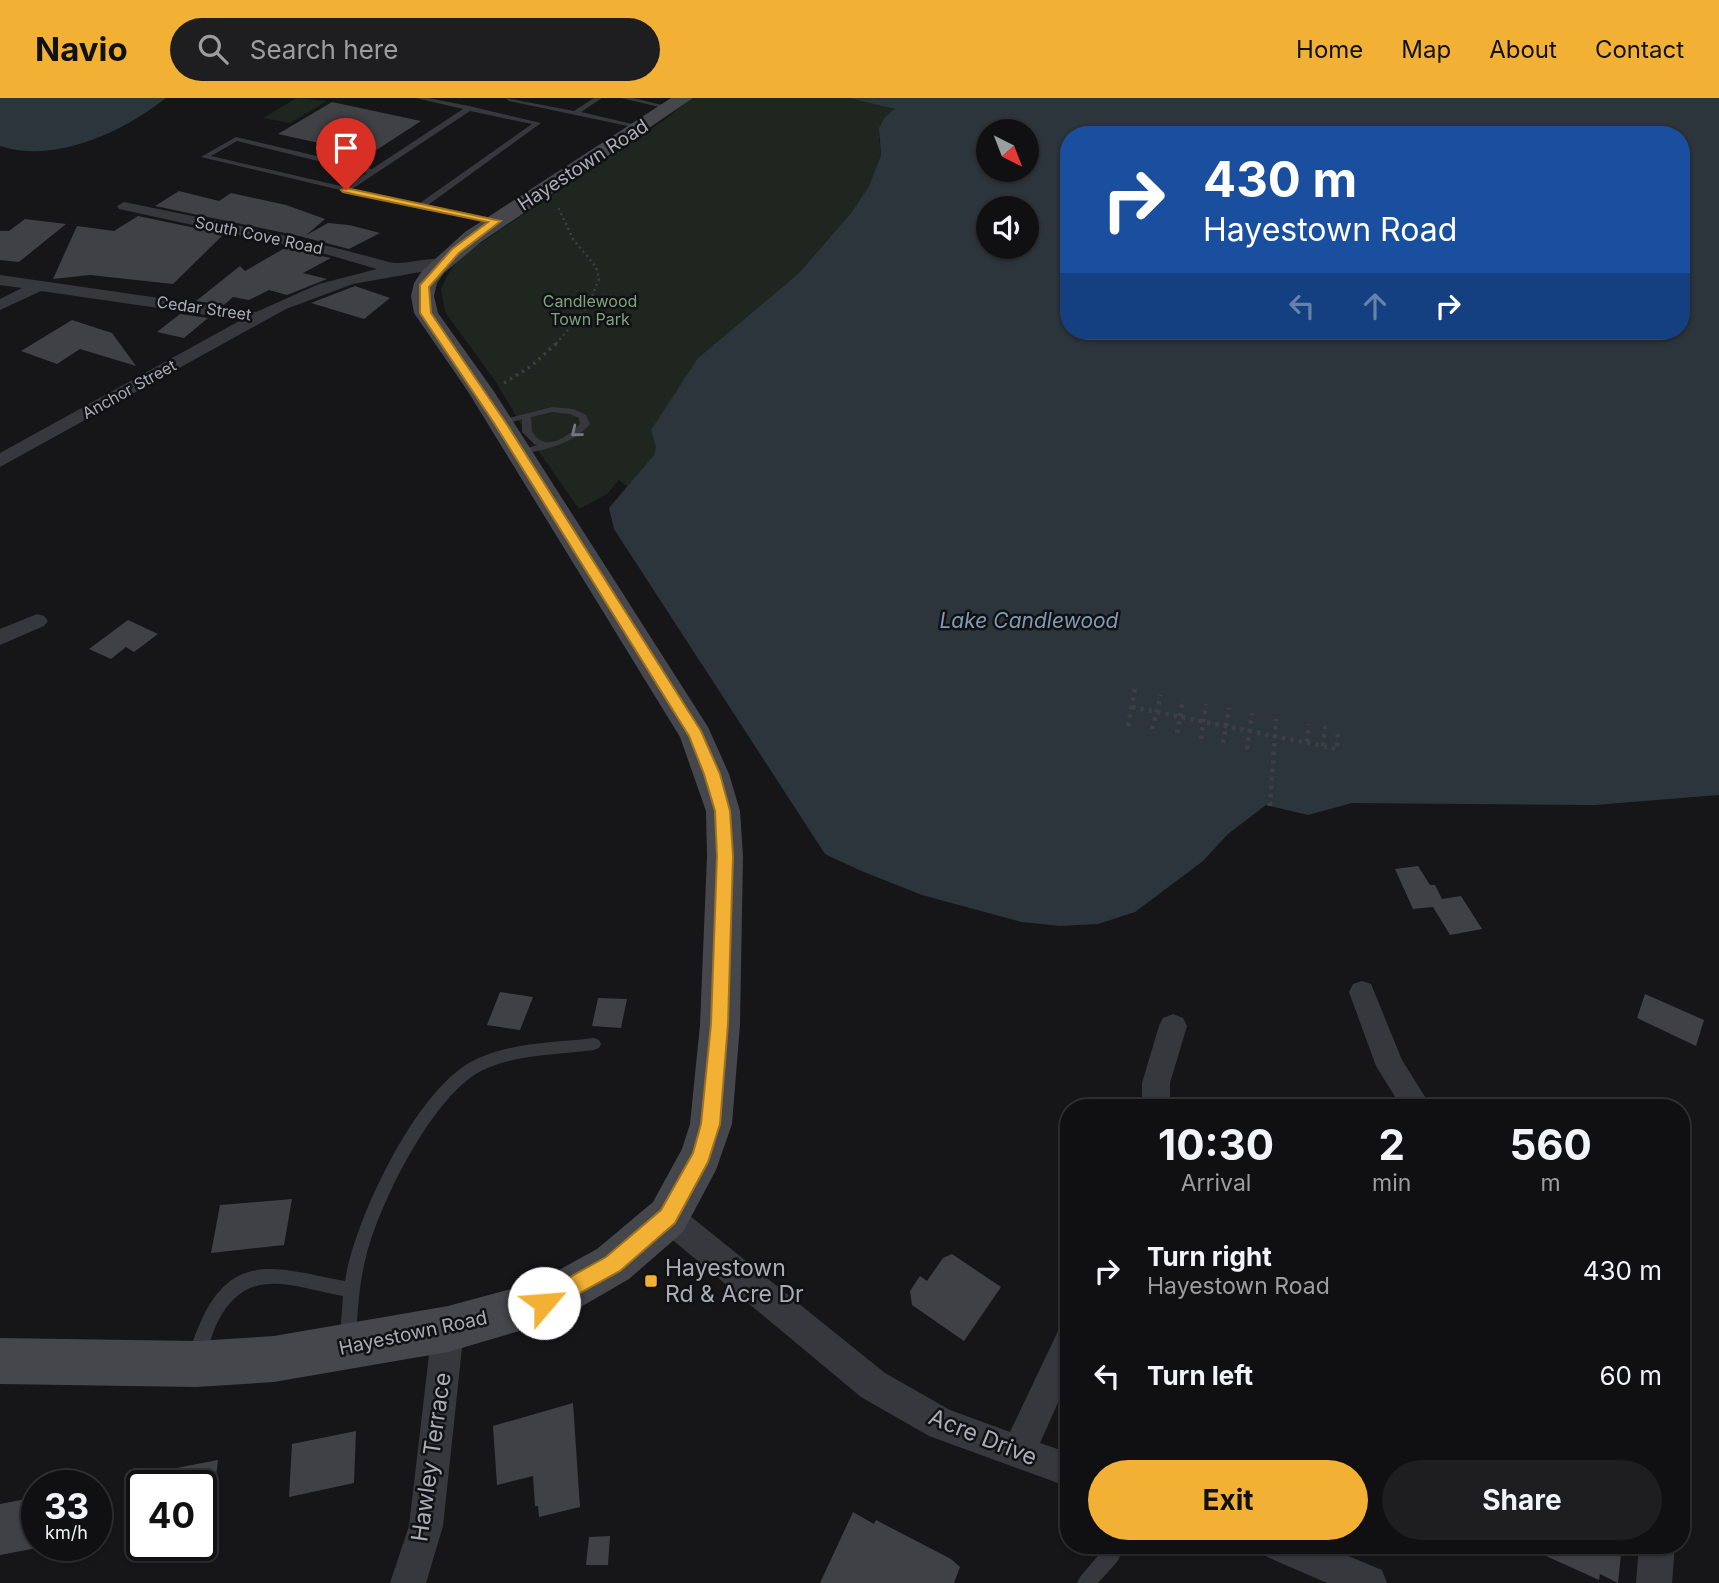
<!DOCTYPE html>
<html lang="en">
<head>
<meta charset="utf-8">
<style>
	body { margin:0; font-family:Inter,sans-serif; background:#1e1e20; color:#f1f3f6; height:100vh; display:flex; flex-direction:column; font-size:26px; white-space:nowrap }
	* { box-sizing:border-box; margin:0 }
	p { font-size:23px; color:#9c9d9f }
	.icon { flex:none; width:38px; height:38px; fill:none; stroke:currentColor; stroke-width:2; stroke-linecap:round; stroke-linejoin:round }
	.map { position:relative; flex:1; overflow:hidden }
	.sheet { position:absolute; left:1060px; top:1001px; width:630px; height:455px; display:flex; flex-direction:column; background:#101012; border-radius:28px; box-shadow:0 2px 5px #0004,0 0 0 2px #303032 }
	.sheet>* { flex:none }
	.banner { position:absolute; left:1060px; top:28px; width:630px; height:214px; border-radius:28px; box-shadow:0 2px 5px #0004,0 0 0 2px #303032; background:#1a4fa0; color:#fff; overflow:hidden }
	.needle { width:46px; rotate:138deg }
	.fabs { position:absolute; left:976px; top:21px; display:grid; gap:14px }
	.fabs a { display:grid; place-items:center; width:63px; height:63px; border-radius:50%; background:#101012; box-shadow:0 2px 5px #0004,0 0 0 2px #303032; font-size:35px }
	.speed { position:absolute; left:21px; top:1372px; display:flex; gap:14px; font-size:35px; font-weight:700; text-align:center }
	.speed>* { display:grid; place-content:center; width:91px; height:91px; border-radius:50%; background:#101012; box-shadow:0 2px 5px #0004,0 0 0 2px #303032; line-height:1 }
	.speed small { font-size:18px; font-weight:400 }
	.speed .limit { border:4px solid #111; border-radius:10px; background:#fff; color:#111 }
	.pin { position:absolute; display:grid; place-items:center; width:60px; height:60px; color:#fff; margin:-72px -30px; border-radius:50% 50% 50% 0; rotate:-45deg; box-shadow:0 0 7px #0007 }
	.pin .icon { rotate:45deg }
	.me { position:absolute; width:77px; margin:-38px; rotate:63deg; stroke-linejoin:round; filter:drop-shadow(0 0 5px #0008) }
	.turn { display:flex; align-items:center; gap:24px; height:147px; padding:0 28px; font-size:32px }
	.turn .icon { width:91px; height:91px; stroke-width:2.5 }
	.turn b { display:block; font-size:49px; line-height:60px }
	.lanes { display:flex; align-items:center; height:66px; padding:0 28px; background:#0003; justify-content:center; gap:35px; direction:ltr }
	.lanes .off { opacity:.35 }
	.eta { display:flex; justify-content:space-evenly; align-items:center; height:119px; text-align:center }
	.eta b { font-size:42px; font-weight:700; line-height:49px }
	.primary-button { display:flex; gap:14px; margin-top:auto; padding:14px 28px }
	.primary-button a { flex:1; height:80px; border-radius:42px; background:#f2b134; color:#111; font-size:28px; font-weight:700; line-height:80px; text-align:center }
	.primary-button a+a { background:#1e1e20; color:#f1f3f6 }
	ul { padding:0; list-style:none }
	li { display:flex; align-items:center; gap:21px; height:105px; padding:0 28px }
	li div { flex:1 }
	li b { display:block; font-size:26px }
	li em { font-style:normal }
	header { display:flex; align-items:center; gap:42px; box-sizing:border-box; height:98px; padding:0 35px; background:#f2b134; color:#111 }
	header strong { font-size:33px }
	nav { display:flex; gap:38px; margin-inline-start:auto; font-size:24px }
	.search { width:490px; height:63px; background:#1e1e20; display:flex; align-items:center; gap:18px; box-sizing:border-box; padding:0 24px; border-radius:38px; color:#9c9d9f; font-size:26px }
	.map>svg:first-child { display:block }
	.green { fill:#1e261f }
	.water { fill:#2c353c; fill-rule:evenodd }
	.building { fill:#404145 }
	.lines { fill:none; stroke-linecap:round; stroke-linejoin:round }
	.path-far2 { stroke:#3d3f44; stroke-width:2.5; stroke-dasharray:2 3.5; stroke-linecap:butt }
	.path-far1 { stroke:#3d3f44; stroke-width:3.5; stroke-dasharray:2.5 4.5; stroke-linecap:butt }
	.path { stroke:#3d3f44; stroke-width:4.5; stroke-dasharray:3.5 5; stroke-linecap:butt }
	.lane { fill:#37383d; fill-rule:evenodd }
	.street { fill:#37383d; fill-rule:evenodd }
	.secondary { fill:#45474d; fill-rule:evenodd }
	.oneway { stroke:#757881 }
	.route { fill:#f2b134; stroke:#9d7322; stroke-width:2 }
	.poi-dot { fill:#f2b134; stroke:#111113; stroke-width:2.5 }
	.labels { text-anchor:middle; dominant-baseline:central; stroke-width:5; stroke-linejoin:round; paint-order:stroke }
	.far-street-label { font-size:16px; fill:#a8adb8; stroke:#111113 }
	.far-park-label { font-size:16px; fill:#7fa381; stroke:#111113 }
	.street-label { font-size:19px; fill:#a8adb8; stroke:#111113 }
	.water-label { font-size:21px; font-style:italic; fill:#7f9bb3; stroke:#111113 }
	.near-poi-label { font-size:23px; fill:#a8adb8; stroke:#111113; text-anchor:start }
	.near-street-label { font-size:23px; fill:#a8adb8; stroke:#111113 }
</style>
</head>
<body>
<header>
<strong>Navio</strong>
<div class="search"><svg class="icon" aria-label="search" viewBox="0 0 24 24"><circle cx="10" cy="10" r="6"/><path d="M15 15l6 6"/></svg>Search here</div>
<nav><a>Home</a><a>Map</a><a>About</a><a>Contact</a></nav>
</header>
<div class="map">
<svg width="1719" height="1485" viewBox="0 0 1719 1485">
	<rect width="100%" height="100%" fill="#161618"/>
	<path class="green" d="M297,0L327,3L290,25L263,20Z
		M692,0H848L896,11L879,40L881,57L869,88L851,115L799,175L698,260L654,357L628,389L619,382L607,396L579,411L528,338L496,284L445,214L441,191L448,176L460,159L663,23Z"/>
	<path class="water" d="M0,0H166C123,34 55,66 0,48Z
		M848,0H1719V697L1595,707L1352,705L1308,717L1266,707L1228,736L1203,763L1135,814L1098,826L1060,828L1022,824L922,797L859,772L825,756L614,431L609,410L654,357L656,349L651,332L698,260L799,175L851,115L869,88L881,57L879,30L885,19L895,11ZM989,33H1027V72H989ZM1069,37H1682V233H1069ZM989,110H1027V149H989Z"/>
	<path class="building" d="M332,4L421,23L375,53L352,48L346,51L278,36Z
		M179,93L219,103L231,95L286,107L325,121L304,139L155,108Z
		M138,118L224,136L173,186L90,177L53,181L77,128L114,133Z
		M25,121L66,126L19,164L0,162V133H9Z
		M328,125L349,127L380,135L349,151L303,139Z
		M285,150L331,160L303,175L327,181L287,197L269,192L249,202L233,199L224,207L196,203L240,168L245,173Z
		M355,188L390,200L364,221L311,205Z
		M180,216L208,220L184,240L157,234Z
		M72,222L112,235L136,268L80,251L57,266L21,253Z
		M128,522L158,536L134,554L126,549L111,561L89,551Z
		M1418,768L1430,787H1435L1442,801L1461,798L1482,831L1450,837L1433,809L1413,811L1395,771Z
		M500,894L533,899L520,932L487,927Z
		M1645,896L1704,922L1696,948L1637,920Z
		M598,900L627,901L621,930L592,928Z
		M292,1101L284,1147L211,1155L220,1107Z
		M952,1156L1001,1189L964,1243L912,1207L910,1193L920,1178L927,1183L943,1160Z
		M573,1305L580,1409L539,1419L538,1408H535L533,1378L497,1387L493,1328Z
		M356,1333L354,1385L289,1399L292,1346Z
		M218,1362L215,1388H141L140,1377Z
		M37,1399V1450L0,1457V1406Z
		M853,1414L874,1426L876,1422L951,1461L960,1469L954,1485H820Z
		M610,1438L608,1467H586L589,1439Z
		M1522,1447H1622L1618,1485L1600,1476L1599,1482Z"/>
	<g class="lines">
		<path class="path-far2" d="M556,246L588,208L599,181L596,169L573,141L557,107"/>
		<path class="path-far1" d="M504,285L530,269L558,244"/>
		<path class="path" d="M1132,609L1337,651L1338,632
			M1128,628L1135,591
			M1152,631L1161,597
			M1177,635L1183,601
			M1201,641L1206,606
			M1307,644L1309,626
			M1223,645L1229,610
			M1323,648L1325,628
			M1247,651L1252,615
			M1270,708L1276,621"/>
		<path class="lane" d="M416,0H428L469,8L541,25L428,107L496,121L500,123L499,125L420,111L201,59L236,39L372,71L463,11ZM470,13L532,26L420,105L352,91ZM237,43L367,75L345,89L211,58Z
			M506,0L574,13L594,0H602L581,14L645,29L642,31L509,3Z
			M621,0H633L675,10L672,12Z
			M552,309L573,311L586,317L590,326C572,347 547,350 522,357H516V353L538,347L534,346L522,334V321L500,328L495,325L497,323ZM552,314L570,316L579,320L580,326C572,335 553,350 540,342C536,340 534,336 532,333L531,319Z
			M594,940L599,942L601,946L599,950L594,952C558,957 517,956 483,972C433,996 379,1106 366,1159C359,1185 358,1212 356,1239L354,1245L348,1247L342,1245L340,1239L343,1198C293,1189 248,1166 218,1223C211,1237 209,1251 204,1265L198,1267L192,1265C187,1253 196,1235 201,1223C234,1150 282,1172 345,1183C355,1121 414,997 469,965C506,944 553,945 594,940Z
			M1107,1447H1126L1117,1464L1098,1485H1077L1080,1479Z"/>
		<path class="street" d="M124,104C213,122 302,140 389,164C406,169 440,154 451,165L443,170L353,186L286,211L0,369V355L241,222L41,193L0,212V201L22,190L0,187V177L256,214L319,186L377,171L322,155L119,111L117,108Z
			M37,516L44,518L48,523L44,528L0,547V531Z
			M1362,883L1371,886L1402,962L1432,1010H1402L1376,968L1349,894L1353,886Z
			M1173,916L1183,920L1187,928L1170,985V1010H1142V985L1159,928L1163,920Z
			M668,1104L679,1109L885,1275L950,1312L1010,1334L1058,1233L1069,1228V1280L1040,1345L1069,1355V1389L929,1338L861,1299L657,1129L653,1119L657,1109Z
			M448,1215L459,1220L464,1231L443,1428L426,1485H390L409,1428L432,1231L437,1220Z
			M1261,1447H1322L1382,1472L1387,1485H1327L1267,1459Z
			M1639,1447H1675L1672,1485H1636Z"/>
		<path class="secondary" d="M671,0H693L481,144L444,175L437,185L434,198L438,215L493,292L708,629L729,676L740,713L743,758L740,927L732,1026L716,1072L683,1134L629,1181L560,1221L448,1254L274,1284L196,1289L0,1286V1240L196,1243L274,1238L448,1208L537,1184L597,1151L653,1104L682,1051L690,1026L700,927L707,758L706,713L680,639L467,292L414,215L411,198L414,185L422,173L465,134Z"/>
	</g>
	<defs><path id="oneway-chevron" d="M-2-3.5L2.5 0L-2 3.5" fill="none" stroke-width="1.6" stroke-linecap="round" stroke-linejoin="round" transform="scale(1.75)"/></defs>
	<use class="oneway" href="#oneway-chevron" transform="translate(576 334) rotate(141)"/>
	<path class="route" d="M346,90L501,123L459,155L429,189L431,215L506,325L701,633L720,676L730,713L733,758L728,926L720,1026L708,1064L675,1125L620,1173L544,1215L536,1212L533,1205L536,1198L606,1159L661,1112L693,1055L701,1026L711,926L717,758L715,713L704,676L689,638L494,325L420,215V187L452,151L488,124L343,94L341,92Z"/>
	<rect class="poi-dot" x="644" y="1176" width="14" height="14" rx="3.5"/>
	<g class="labels">
		<g class="far-street-label">
			<text transform="translate(259 137) rotate(12)">South Cove Road</text>
			<text transform="translate(204 210) rotate(8)">Cedar Street</text>
			<text transform="translate(129 291) rotate(-29)">Anchor Street</text>
		</g>
		<g class="far-park-label">
			<text x="590" y="203">Candlewood<tspan x="590" dy="18">Town Park</tspan></text>
		</g>
		<g class="street-label">
			<text transform="translate(583 67) rotate(-33)">Hayestown Road</text>
			<text transform="translate(413 1235) rotate(-12)">Hayestown Road</text>
		</g>
		<g class="water-label">
			<text x="1029" y="522">Lake Candlewood</text>
		</g>
		<g class="near-poi-label">
			<text x="665" y="1170">Hayestown<tspan x="665" dy="26">Rd &amp; Acre Dr</tspan></text>
		</g>
		<g class="near-street-label">
			<text transform="translate(983 1339) rotate(22)">Acre Drive</text>
			<text transform="translate(431 1359) rotate(-82)">Hawley Terrace</text>
		</g>
	</g>
</svg>
<div class="fabs">
<a><svg class="needle" viewBox="-14 -14 28 28"><path d="M0-13l5 13h-10z" fill="#e53935"/><path d="M0 13l5-13h-10z" fill="#9c9d9f"/></svg></a>
<a><svg class="icon" aria-label="sound" viewBox="0 0 24 24"><path d="M4 9h4l5-4v14l-5-4H4zM17 9q2 3 0 6"/></svg></a>
</div>
<div class="speed"><div>33<small>km/h</small></div><div class="limit">40</div></div>
<div class="pin" style="left:346px;top:92px;background:#d93025"><svg class="icon" aria-label="arrive" viewBox="0 0 24 24"><path d="M6 21V4h12l-3 4 3 4H6"/></svg></div>
<svg class="me" style="left:544px;top:1205px" viewBox="-20 -20 40 40"><circle r="19" fill="#fff"/><path d="M0-13L10 11 0 6-10 11z" fill="#f2b134"/></svg>
<div class="banner">
<div class="turn"><svg class="icon" aria-label="right" viewBox="0 0 24 24"><path d="M7 20v-9h11M14 6l5 5-5 5"/></svg><div><b>430 m</b>Hayestown Road</div></div>
<div class="lanes"><svg class="icon off" aria-label="left" viewBox="0 0 24 24"><path d="M17 20v-9H6M10 6l-5 5 5 5"/></svg><svg class="icon off" aria-label="ahead" viewBox="0 0 24 24"><path d="M12 20V5M6 11l6-6 6 6"/></svg><svg class="icon" aria-label="right" viewBox="0 0 24 24"><path d="M7 20v-9h11M14 6l5 5-5 5"/></svg></div>
</div>
<section class="sheet">
<div class="eta">
<div><b>10:30</b><p>Arrival</p></div>
<div><b>2</b><p>min</p></div>
<div><b>560</b><p>m</p></div>
</div>
<ul>
<li><svg class="icon" aria-label="right" viewBox="0 0 24 24"><path d="M7 20v-9h11M14 6l5 5-5 5"/></svg><div><b>Turn right</b><p>Hayestown Road</p></div><em>430 m</em></li>
<li><svg class="icon" aria-label="left" viewBox="0 0 24 24"><path d="M17 20v-9H6M10 6l-5 5 5 5"/></svg><div><b>Turn left</b></div><em>60 m</em></li>
</ul>
<div class="primary-button"><a>Exit</a><a>Share</a></div>
</section>
</div>
</body>
</html>
